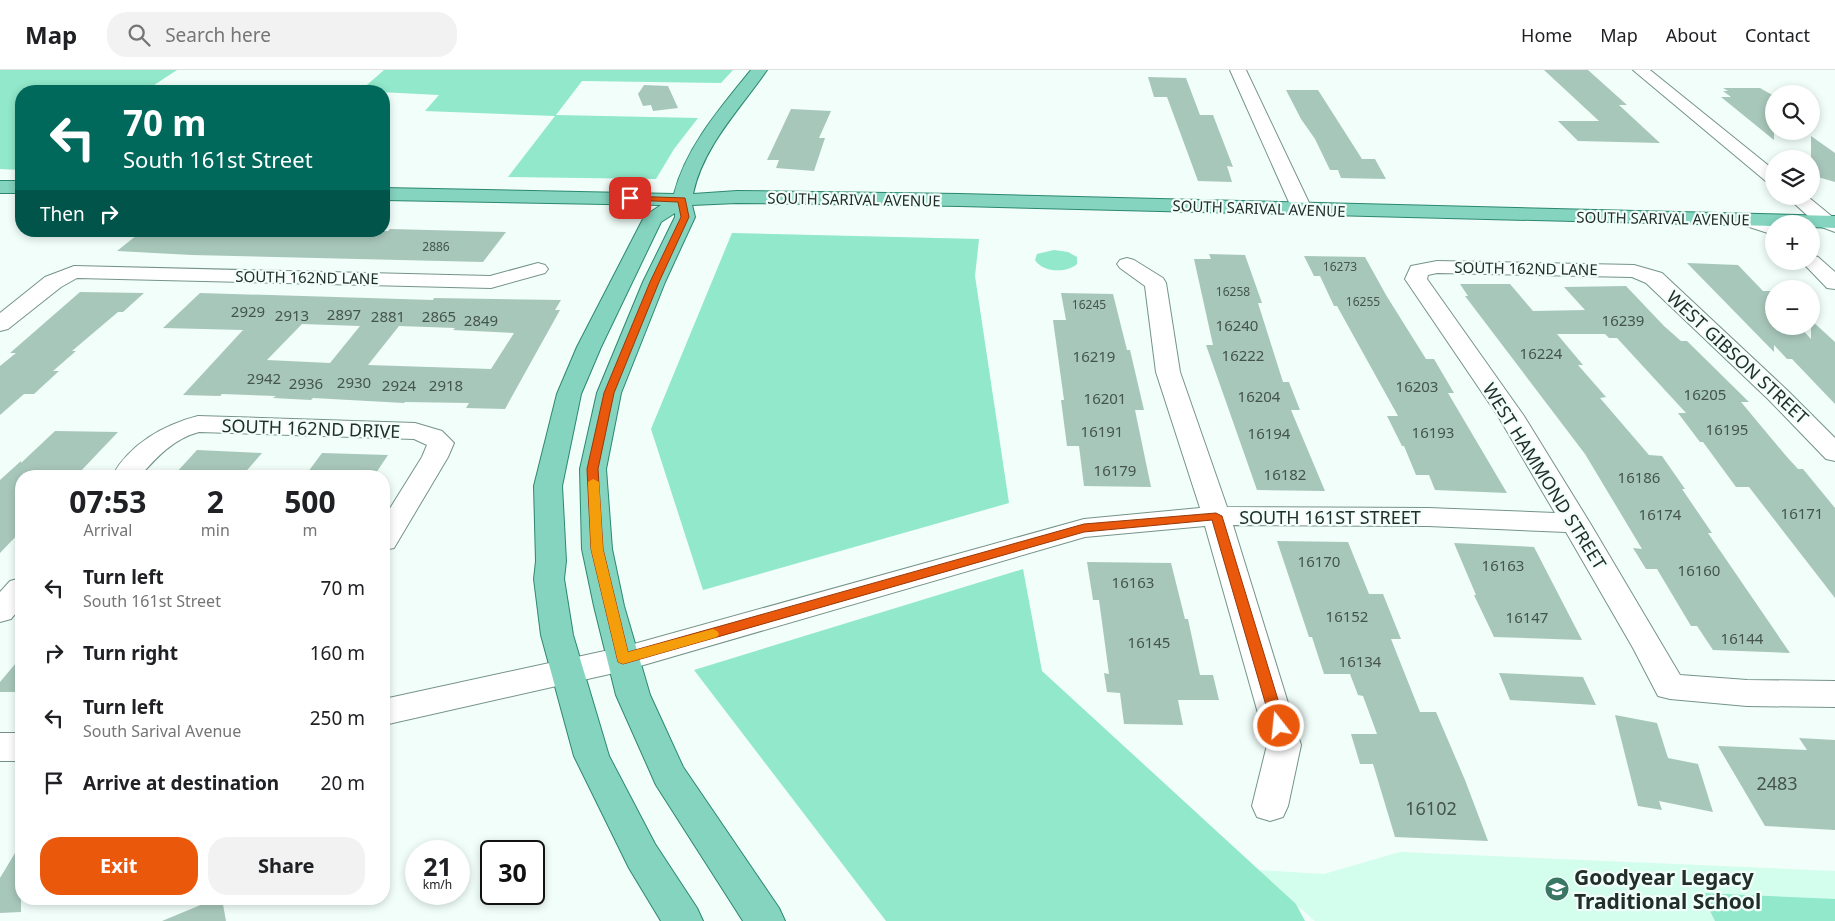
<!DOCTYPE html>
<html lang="en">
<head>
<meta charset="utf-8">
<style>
	body { margin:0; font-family:"Noto Sans",sans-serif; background:#f2f2f2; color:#202124; height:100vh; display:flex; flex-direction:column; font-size:19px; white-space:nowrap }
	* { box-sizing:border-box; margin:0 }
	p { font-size:16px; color:#757577 }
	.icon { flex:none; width:28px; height:28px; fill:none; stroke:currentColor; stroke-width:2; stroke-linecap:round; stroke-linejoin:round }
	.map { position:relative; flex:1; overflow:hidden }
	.side { position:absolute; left:15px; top:400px; width:375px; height:435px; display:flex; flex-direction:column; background:#fff; border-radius:20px; box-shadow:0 2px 8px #0003 }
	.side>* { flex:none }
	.banner { position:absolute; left:15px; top:15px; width:375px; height:152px; border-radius:20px; box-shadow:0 2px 8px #0003; background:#00695c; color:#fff; overflow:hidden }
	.controls { position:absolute; left:1765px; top:15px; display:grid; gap:10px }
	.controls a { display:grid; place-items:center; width:55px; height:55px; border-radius:50%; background:#fff; box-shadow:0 2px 8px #0003; font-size:25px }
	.speed { position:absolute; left:405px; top:770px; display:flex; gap:10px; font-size:25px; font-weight:700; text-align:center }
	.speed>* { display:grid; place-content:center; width:65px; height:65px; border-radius:50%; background:#fff; box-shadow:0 2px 8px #0003; line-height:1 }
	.speed small { font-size:12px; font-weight:400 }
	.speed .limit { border:2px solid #111; border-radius:8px; background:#fff; color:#111 }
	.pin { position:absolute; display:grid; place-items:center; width:42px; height:42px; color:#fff; margin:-21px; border-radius:10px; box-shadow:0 2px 8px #0006 }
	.me { position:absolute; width:55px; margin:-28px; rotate:344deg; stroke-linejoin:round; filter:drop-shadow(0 0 4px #0008) }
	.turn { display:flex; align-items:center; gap:18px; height:105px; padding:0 25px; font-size:22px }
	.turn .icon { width:65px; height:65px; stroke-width:2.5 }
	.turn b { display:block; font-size:35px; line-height:42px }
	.then { display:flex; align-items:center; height:48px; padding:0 25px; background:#0003; gap:10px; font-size:19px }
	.eta { display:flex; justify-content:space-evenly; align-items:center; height:85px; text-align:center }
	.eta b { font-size:30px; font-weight:700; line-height:35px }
	.primary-button { display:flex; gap:10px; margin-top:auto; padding:10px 25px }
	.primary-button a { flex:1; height:58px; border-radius:20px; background:#ea580c; color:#fff; font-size:20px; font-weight:700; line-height:58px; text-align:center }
	.primary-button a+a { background:#f2f2f2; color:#202124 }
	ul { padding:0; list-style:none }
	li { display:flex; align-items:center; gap:15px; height:65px; padding:0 25px }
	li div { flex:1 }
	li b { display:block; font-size:19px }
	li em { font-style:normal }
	header { display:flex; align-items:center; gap:30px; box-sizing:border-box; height:70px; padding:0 25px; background:#fff; border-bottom:1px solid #e0e0e0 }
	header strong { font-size:24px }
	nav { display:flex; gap:28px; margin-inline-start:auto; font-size:18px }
	.search { width:350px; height:45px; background:#f2f2f2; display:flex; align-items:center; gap:12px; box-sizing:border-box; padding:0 18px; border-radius:20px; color:#757577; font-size:19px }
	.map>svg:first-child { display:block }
	.built { fill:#d3fded }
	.green { fill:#91e8ca }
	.building { fill:#a8c7bb; fill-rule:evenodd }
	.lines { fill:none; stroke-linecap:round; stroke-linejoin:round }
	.minor-casing { stroke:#759488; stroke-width:2 }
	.major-casing { stroke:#2c886f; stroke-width:2 }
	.minor { fill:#fff; fill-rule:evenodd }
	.major { fill:#84d4bf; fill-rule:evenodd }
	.route { fill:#ea580c; stroke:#983908 }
	.slow { fill:#f59e0b }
	.labels { text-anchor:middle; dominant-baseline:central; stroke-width:4.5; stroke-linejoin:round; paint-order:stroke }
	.far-number-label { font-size:12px; fill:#44544e }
	.far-street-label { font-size:15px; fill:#222e2a; stroke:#f1fef9 }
	.number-label { font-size:15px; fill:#44544e }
	.street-label { font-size:18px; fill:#222e2a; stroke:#f1fef9 }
	.near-number-label { font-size:18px; fill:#44544e }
	.near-poi-label { font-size:21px; font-weight:bold; fill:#222e2a; stroke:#f1fef9; text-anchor:start }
</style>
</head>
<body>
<header>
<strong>Map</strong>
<div class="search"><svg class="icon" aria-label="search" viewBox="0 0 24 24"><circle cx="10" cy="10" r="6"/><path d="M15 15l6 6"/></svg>Search here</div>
<nav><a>Home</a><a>Map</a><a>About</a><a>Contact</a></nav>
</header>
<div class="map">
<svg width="1835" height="851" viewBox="0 0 1835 851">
	<rect width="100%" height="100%" fill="#f1fef9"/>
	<path class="built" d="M1400,782L1835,801V851H1315L1257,800L1324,804Z"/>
	<path class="green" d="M0,0H177L145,21H21V100L0,99Z
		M384,0H733L721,13L582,11L556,45L698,48L674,79L656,109L508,107L555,46L425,41L439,25L360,21Z
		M732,163L979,169L975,206L1009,433L703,520L651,359Z
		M1054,180L1068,182L1077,187V194C1067,203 1043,203 1035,190L1037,184Z
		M1023,499L1042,601L1296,834L1305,851H886L694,600Z
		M1701,823L1835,829V851H1715Z"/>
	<path class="building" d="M1544,0H1588L1627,35H1619L1660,73L1578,71L1558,51H1599Z
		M1148,7L1186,8L1200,45H1213L1233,97L1227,96L1232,112L1198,111L1167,27H1154Z
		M644,15L668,16L678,38L653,41L651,35L643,36L638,24Z
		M1723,18H1760L1774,26V70L1721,27H1731L1723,21H1728Z
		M1286,20H1318L1362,89H1375L1386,109L1341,108L1338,100H1330L1315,69L1301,49Z
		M791,39L831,41L819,68H825L814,101L776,98L779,90H767Z
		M1811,66L1835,83V112L1811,105Z
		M390,159L506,162L483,192L192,185L117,181L142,161H388Z
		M1209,184L1245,185L1262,233H1258L1283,312H1289L1300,340H1291L1325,421L1257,420L1206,275H1213L1194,189H1211Z
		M1304,186L1365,187L1386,225L1426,289H1434L1454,323H1448L1507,423L1435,420L1429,405H1416L1404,376H1402L1387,346H1398L1337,236H1334L1320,206H1314Z
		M1687,193L1738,195L1763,221H1774V256H1799L1811,269V250L1835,272V334L1792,289H1787L1774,275V282Z
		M1460,214H1510L1533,241L1585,240L1564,217L1626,216L1664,256L1681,271H1687L1749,332H1741L1787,387L1798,399H1803L1835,438V528L1749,417H1736L1703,372H1700L1678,343H1686L1617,268H1609L1605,264H1557L1583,295H1578L1606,327L1600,328L1649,385L1662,386L1685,419H1682L1712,463H1708L1790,583L1713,580L1697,556H1691L1657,499H1646L1633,478L1642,479L1585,384L1465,226H1468Z
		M80,222L144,223L123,242H118L72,281H76L53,301H59L34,324H24L0,345V296L16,283H10Z
		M200,223L433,230L434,228L561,230L555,240H560L505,339L466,338L469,333L405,332L404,333L313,328L311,330L273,328L276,326L222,324L220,326L183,325L243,260L163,258ZM302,254L360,256L330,293L267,290ZM399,256L455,258L453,260L514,263L491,299L368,295Z
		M1061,223L1113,224L1127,280H1130L1144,340H1135L1151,417L1084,416L1079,376H1067L1061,330H1064L1053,250H1066Z
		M55,361L118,362L78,404L72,403L69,406H21V461L0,483V410L21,391V393Z
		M197,380L262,383L242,406L174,405Z
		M322,383L388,385L374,406H305Z
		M1277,471L1348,472L1369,524H1383L1401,569H1391L1420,642H1436L1465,710L1488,771L1395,767L1373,694H1360L1351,664H1377L1363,626L1358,625L1350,604H1324L1312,567H1309Z
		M1454,473L1534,477L1582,570L1494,567L1474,525H1476Z
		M1087,492L1171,493L1185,549H1188L1200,605H1213L1219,630H1178L1183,655L1124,654L1120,623L1107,622L1104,603L1109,604L1099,530H1093Z
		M21,587V622H0V612Z
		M1499,603L1583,607L1596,635L1510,630Z
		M1615,645L1657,653L1668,688L1698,694L1713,742L1659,731L1662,740L1638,736Z
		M1799,668L1835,670V760L1765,756L1718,676L1807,680Z
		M21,773V842L0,843V808Z
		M215,829H222L226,851H162Z"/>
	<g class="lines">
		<defs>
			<path id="minor" d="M1230,0H1246L1312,139L1309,143L1302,145L1295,143L1292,139Z
				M1633,0H1650L1774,100V114L1768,113Z
				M1786,126H1807L1835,149V162L1819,156Z
				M1747,144L1768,149L1779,154H1774V165L1740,154L1737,150L1740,146Z
				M1811,185L1818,187L1835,202V219L1827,218L1801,191H1811Z
				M1127,188L1134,190L1163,208L1166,213L1180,302L1227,437L1428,438L1555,443L1498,346L1405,209L1411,196L1437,191L1634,195L1662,203L1787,320L1835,368V391L1826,389L1769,330L1646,213L1632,207L1437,203L1428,205L1427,209L1524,346L1590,453L1680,605L1747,610L1835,611V637L1747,636L1670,629L1658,626L1633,578L1566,462L1428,456L1233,455L1301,675L1288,736L1283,747L1270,751L1257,747L1252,736L1267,675L1205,456L1085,467L623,601L384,655V629L623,577L1084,449L1200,438L1156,302L1145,216L1120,198L1117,194L1120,190Z
				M538,193L545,195L548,199L545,203L491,218L77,208L61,217L8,259L0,261V243L45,207L74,196L490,206Z
				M198,346L415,353L442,361L454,373L448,387L394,478L384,480V448L422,387L427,375L414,369L199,362C173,369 157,387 140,406H112C130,374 163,355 198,346Z
				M21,508V537L11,549L0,552V522L10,511Z
				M0,663H21V691H0Z"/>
			<path id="major" d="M751,0H767C740,39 703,76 693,124L737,121L960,124L1835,146V158L1811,157V154H1774V156L960,136L737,133L692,135L695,147L665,212L621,323L606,399L612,479L624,536L650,625L683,697L779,838L785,851H743L656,715L616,625L594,536L582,479L580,399L597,323L643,212L675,147V143L661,152L601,277L581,324L562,416L566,491L564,509L573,565L609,686L655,774L697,838L703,851H661L629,798L574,686L541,565L534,509L536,491L534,416L557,324L577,277L643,149L646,145L661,135L384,130V118L674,124C686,77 721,37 751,0Z
				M0,111H21V123H0Z"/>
		</defs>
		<use href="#minor" class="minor-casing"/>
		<use href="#major" class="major-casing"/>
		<use href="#minor" class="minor"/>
		<use href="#major" class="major"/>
	</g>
	<path class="route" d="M628,126L685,128L689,147L659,212L614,323L598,399L603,479L628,582L1084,454L1216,443L1222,446L1286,656L1284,660L1279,662L1274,660L1272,656L1212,450L1084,462L623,594L618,592L591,479L587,399L604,323L650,212L681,147L678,132L630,130H628Z"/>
	<path class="slow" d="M593,409L599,412L603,479L628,582L713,559L717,561L719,564L717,567L623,594L618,592L591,479L588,412Z"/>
	<defs>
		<symbol id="school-disc" viewBox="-11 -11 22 22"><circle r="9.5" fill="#397764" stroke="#f1fef9"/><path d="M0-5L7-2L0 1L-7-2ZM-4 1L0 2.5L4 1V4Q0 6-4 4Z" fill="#fff"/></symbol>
	</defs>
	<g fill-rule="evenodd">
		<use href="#school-disc" x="1543" y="805" width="28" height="28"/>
	</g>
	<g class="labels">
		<g class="far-number-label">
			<text x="436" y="176">2886</text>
			<text x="1340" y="196">16273</text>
			<text x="1233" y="221">16258</text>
			<text x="1363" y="231">16255</text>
			<text x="1089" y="234">16245</text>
		</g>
		<g class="far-street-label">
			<text transform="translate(854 129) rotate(1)">SOUTH SARIVAL AVENUE</text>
			<text transform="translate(1259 138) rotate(2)">SOUTH SARIVAL AVENUE</text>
			<text transform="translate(1663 148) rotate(1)">SOUTH SARIVAL AVENUE</text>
			<text transform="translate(1526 198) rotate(1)">SOUTH 162ND LANE</text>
			<text transform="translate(307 207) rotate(1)">SOUTH 162ND LANE</text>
		</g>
		<g class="number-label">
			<text x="248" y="241">2929</text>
			<text x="344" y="244">2897</text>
			<text x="292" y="245">2913</text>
			<text x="388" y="246">2881</text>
			<text x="439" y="246">2865</text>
			<text x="481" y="250">2849</text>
			<text x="1623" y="250">16239</text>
			<text x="1237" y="255">16240</text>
			<text x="1541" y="283">16224</text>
			<text x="1243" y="285">16222</text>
			<text x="1094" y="286">16219</text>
			<text x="264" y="308">2942</text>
			<text x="354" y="312">2930</text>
			<text x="306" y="313">2936</text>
			<text x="399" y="315">2924</text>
			<text x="446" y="315">2918</text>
			<text x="1417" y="316">16203</text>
			<text x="1705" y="324">16205</text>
			<text x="1259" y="326">16204</text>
			<text x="1105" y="328">16201</text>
			<text x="1727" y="359">16195</text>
			<text x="1102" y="361">16191</text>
			<text x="1433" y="362">16193</text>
			<text x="1269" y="363">16194</text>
			<text x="1115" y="400">16179</text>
			<text x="1285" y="404">16182</text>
			<text x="1639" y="407">16186</text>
			<text x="1802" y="443">16171</text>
			<text x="1660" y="444">16174</text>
			<text x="1319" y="491">16170</text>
			<text x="1503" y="495">16163</text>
			<text x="1699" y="500">16160</text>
			<text x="1133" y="512">16163</text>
			<text x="1347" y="546">16152</text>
			<text x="1527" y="547">16147</text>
			<text x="1742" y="568">16144</text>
			<text x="1149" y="572">16145</text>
			<text x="1360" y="591">16134</text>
		</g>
		<g class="street-label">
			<text transform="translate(1738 287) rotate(43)">WEST GIBSON STREET</text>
			<text transform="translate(311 358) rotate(2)">SOUTH 162ND DRIVE</text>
			<text transform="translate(1545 406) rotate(58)">WEST HAMMOND STREET</text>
			<text x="1330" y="447">SOUTH 161ST STREET</text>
		</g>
		<g class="near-number-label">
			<text x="1777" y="713">2483</text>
			<text x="1431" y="738">16102</text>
		</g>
		<g class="near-poi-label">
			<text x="1574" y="807">Goodyear Legacy<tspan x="1574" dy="24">Traditional School</tspan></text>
		</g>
	</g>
</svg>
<div class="controls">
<a><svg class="icon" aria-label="search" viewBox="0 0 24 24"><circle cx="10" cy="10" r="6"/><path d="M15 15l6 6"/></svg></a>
<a><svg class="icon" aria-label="layers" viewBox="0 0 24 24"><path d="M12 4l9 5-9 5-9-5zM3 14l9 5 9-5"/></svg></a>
<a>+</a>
<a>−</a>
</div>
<div class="speed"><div>21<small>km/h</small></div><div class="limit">30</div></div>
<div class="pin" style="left:630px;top:128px;background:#d93025"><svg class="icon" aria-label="arrive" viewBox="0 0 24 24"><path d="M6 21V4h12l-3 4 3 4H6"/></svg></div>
<svg class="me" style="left:1279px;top:656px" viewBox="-20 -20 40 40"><circle r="17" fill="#ea580c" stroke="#fff" stroke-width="3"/><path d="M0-11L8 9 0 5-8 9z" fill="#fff"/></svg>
<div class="banner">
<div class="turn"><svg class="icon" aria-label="left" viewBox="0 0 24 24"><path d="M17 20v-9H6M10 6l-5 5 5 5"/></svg><div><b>70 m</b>South 161st Street</div></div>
<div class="then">Then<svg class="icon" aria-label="right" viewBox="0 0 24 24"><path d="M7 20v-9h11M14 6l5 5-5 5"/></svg></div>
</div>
<section class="side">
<div class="eta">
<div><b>07:53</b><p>Arrival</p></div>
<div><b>2</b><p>min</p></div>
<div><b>500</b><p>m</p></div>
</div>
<ul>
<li><svg class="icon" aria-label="left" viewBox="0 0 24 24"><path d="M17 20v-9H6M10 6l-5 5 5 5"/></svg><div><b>Turn left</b><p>South 161st Street</p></div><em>70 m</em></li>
<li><svg class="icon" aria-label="right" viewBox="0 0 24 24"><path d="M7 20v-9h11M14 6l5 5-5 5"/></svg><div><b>Turn right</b></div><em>160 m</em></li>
<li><svg class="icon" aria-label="left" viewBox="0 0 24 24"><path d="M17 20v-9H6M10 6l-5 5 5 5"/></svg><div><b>Turn left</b><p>South Sarival Avenue</p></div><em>250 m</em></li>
<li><svg class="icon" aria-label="arrive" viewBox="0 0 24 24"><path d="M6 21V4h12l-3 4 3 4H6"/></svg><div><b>Arrive at destination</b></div><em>20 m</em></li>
</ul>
<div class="primary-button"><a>Exit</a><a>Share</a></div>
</section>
</div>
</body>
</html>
